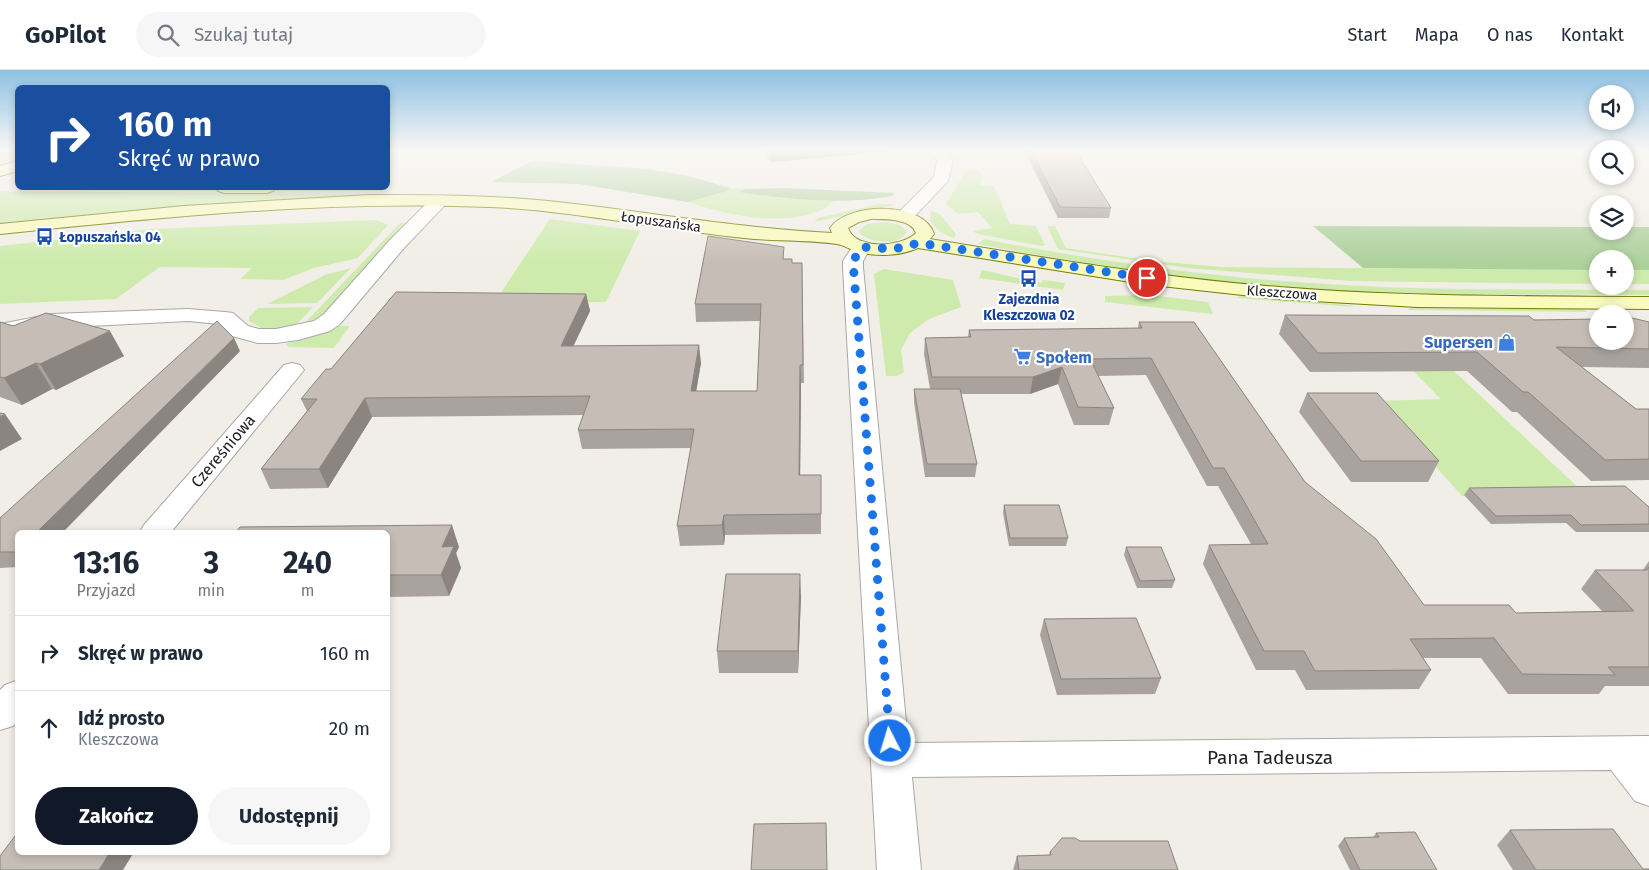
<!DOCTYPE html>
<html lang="pl">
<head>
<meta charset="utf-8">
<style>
	body { margin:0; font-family:"Fira Sans",sans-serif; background:#f6f6f7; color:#1f2937; height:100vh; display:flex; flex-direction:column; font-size:19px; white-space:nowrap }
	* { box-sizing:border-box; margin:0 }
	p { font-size:16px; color:#747a83 }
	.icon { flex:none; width:28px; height:28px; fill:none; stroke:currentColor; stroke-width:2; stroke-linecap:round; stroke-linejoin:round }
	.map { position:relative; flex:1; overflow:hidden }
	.side { position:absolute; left:15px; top:460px; width:375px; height:325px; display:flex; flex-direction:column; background:#fff; border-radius:8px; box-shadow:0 2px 8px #0003 }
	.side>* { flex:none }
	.top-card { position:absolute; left:15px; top:15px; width:375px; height:105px; border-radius:8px; box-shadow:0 2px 8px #0003; background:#1a4fa0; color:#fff; overflow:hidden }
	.buttons { position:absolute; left:1589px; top:15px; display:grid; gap:10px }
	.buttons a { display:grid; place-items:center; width:45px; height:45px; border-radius:50%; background:#fff; box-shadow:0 2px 8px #0003; font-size:25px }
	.pin { position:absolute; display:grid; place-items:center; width:42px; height:42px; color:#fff; margin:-21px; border:2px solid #fff; border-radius:50%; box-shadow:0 1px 5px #0007 }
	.me { position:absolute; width:55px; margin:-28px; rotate:355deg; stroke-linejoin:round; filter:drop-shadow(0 0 4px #0008) }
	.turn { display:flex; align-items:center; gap:18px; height:105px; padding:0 20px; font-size:22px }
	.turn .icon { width:65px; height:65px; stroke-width:2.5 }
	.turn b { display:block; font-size:35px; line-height:42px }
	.eta { display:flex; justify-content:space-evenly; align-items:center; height:85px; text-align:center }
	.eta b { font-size:30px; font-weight:700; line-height:35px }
	.primary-button { display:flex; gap:10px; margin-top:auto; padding:10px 20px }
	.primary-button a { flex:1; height:58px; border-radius:30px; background:#111827; color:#fff; font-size:20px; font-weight:700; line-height:58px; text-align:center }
	.primary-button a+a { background:#f6f6f7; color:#1f2937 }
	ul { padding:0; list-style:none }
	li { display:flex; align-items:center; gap:15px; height:75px; padding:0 20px; border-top:1px solid #e0e1e3 }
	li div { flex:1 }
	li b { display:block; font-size:19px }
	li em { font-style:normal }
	header { display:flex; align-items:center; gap:30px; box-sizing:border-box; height:70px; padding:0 25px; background:#fff; border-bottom:1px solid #e0e1e3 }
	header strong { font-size:24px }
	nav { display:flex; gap:28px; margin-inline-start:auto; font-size:18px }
	.search { width:350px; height:45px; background:#f6f6f7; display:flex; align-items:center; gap:12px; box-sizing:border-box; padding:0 18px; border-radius:28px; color:#747a83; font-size:19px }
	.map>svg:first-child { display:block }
	.grass { fill:#ceebad }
	.forest { fill:#add19c }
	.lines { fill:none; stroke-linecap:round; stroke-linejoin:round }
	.street-casing { stroke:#a8a8a8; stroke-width:2 }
	.secondary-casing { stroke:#737c04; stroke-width:2 }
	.primary-casing { stroke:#9e6400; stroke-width:2 }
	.street { fill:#fff; fill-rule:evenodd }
	.secondary { fill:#f9fabc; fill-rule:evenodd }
	.primary { fill:#fdd2a1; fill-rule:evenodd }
	.wall { fill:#aaa39d }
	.shaded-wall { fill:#8b847f }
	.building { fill:#c6bdb6; stroke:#8b847f }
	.route { stroke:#1a73e8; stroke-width:9; stroke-dasharray:0 16.2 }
	.labels { text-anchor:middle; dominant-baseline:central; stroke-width:4.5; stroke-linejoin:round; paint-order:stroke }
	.far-street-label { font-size:14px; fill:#212121; stroke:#fff }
	.far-transit-label { font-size:14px; font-weight:bold; fill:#164399; stroke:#fff; text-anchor:start }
	.shop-label { font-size:16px; font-weight:bold; fill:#366cbe; stroke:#fff; text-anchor:end }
	.street-label { font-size:16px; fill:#212121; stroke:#fff }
	.near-street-label { font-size:19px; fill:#212121; stroke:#fff }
</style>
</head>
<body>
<header>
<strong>GoPilot</strong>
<div class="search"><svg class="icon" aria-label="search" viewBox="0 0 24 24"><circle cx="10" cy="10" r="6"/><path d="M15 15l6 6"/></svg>Szukaj tutaj</div>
<nav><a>Start</a><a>Mapa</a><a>O nas</a><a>Kontakt</a></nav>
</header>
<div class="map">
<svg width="1649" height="800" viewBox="0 0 1649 800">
	<rect width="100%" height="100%" fill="#f1eee7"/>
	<path class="grass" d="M974,99L983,104L980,115L994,116L1010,154L1036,156L1045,175L1041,176L978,164L972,161L992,158L978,142L958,144L946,134L966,101Z
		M730,118L744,119L740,122L787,129L834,131C830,134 826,138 821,140C785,157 724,145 688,132L727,121Z
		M0,121L410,125L293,129L204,134L0,153Z
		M879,134H896L880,139L814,152L818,148Z
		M931,141L940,144L956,164L954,168C944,165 935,160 930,150Z
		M550,149L640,161L606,232L494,233Z
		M376,150L388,155L358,188L314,198L283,210L240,209L252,198L160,197L116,229L0,234V176L151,159Z
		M884,152C892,153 903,154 907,162C899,177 872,172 861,165L859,161L867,154Z
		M400,153H405L322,248L302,256Z
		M1047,156H1055L1066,178L1153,191L1222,197L1597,200V214L1351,211L1188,198L1058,179Z
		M984,169C1103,192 1222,209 1343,215C1445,221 1547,219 1649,220V225C1548,224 1447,226 1346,221C1223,214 1100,197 978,174Z
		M351,198L317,233L267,234L325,205Z
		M884,199L953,210L961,237L929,249L910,263L901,280L904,303L896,306H886L874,204Z
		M982,200L1041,213L1043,210L1065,213L1063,220L979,208Z
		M1625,200H1649V214H1625Z
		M1150,225L1208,232L1213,244L1105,232V226Z
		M1240,226L1350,235L1355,237L1237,228Z
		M313,237L292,259H263L249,251V247L258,238Z
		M1410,238L1584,239L1587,242L1408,240Z
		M1364,252L1405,255L1585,424L1462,426L1377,331L1441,329Z
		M339,256H350L334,278L289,277L286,274Z"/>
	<path class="forest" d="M532,91L647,99L685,105L730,118L727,121L688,132L579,114L491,112Z
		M783,118L894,123L892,126C841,135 790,130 739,122L744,119Z
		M1313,156L1597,157L1598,161H1625V157H1649V200H1625V189H1598L1597,200L1363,198Z"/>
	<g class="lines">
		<defs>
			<path id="street" d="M930,80H946L953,91L948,111L910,151L904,152L898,151L895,147L898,143L934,107L937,91Z
				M439,126L445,127L447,131L445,135L404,178L340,254L330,261L298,270L276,273H258L232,266L219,254L188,251L52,258L0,268V254L52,244L188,239L225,242L233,243L248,256L259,259H276L314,251L324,244L390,170L433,127Z
				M862,171L869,173L871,177L863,191V197L908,673L1649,666V736L1635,731L1611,700L912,707L921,800H877L843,197V191L855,173Z
				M292,293L300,295L304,300L300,305L171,462H140L144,455L284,295Z
				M18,610V651L13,656L0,660V620L5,615Z"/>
			<path id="secondary" d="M18,91V101L0,106V96Z
				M216,118H275L273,121L267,123H224L218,121Z
				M369,125C429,125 488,125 548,131C643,141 736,158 832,163L830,158C848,132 924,131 934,164L930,169C1046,188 1162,208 1279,217C1402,227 1526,226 1649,227V239L1417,237L1278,229L1143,214L918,178C900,186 877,187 858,182C851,180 844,175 837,174C810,170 781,171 754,169C666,161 579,141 491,137C327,130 163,147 0,164V154L184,136ZM871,149C884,149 911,148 916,163C902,177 856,181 848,158L859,152Z"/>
			<path id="primary" d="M18,81V90L0,95V85Z"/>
		</defs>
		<use href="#street" class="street-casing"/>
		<use href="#secondary" class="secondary-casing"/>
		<use href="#primary" class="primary-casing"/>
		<use href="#street" class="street"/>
		<use href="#secondary" class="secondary"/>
		<use href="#primary" class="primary"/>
	</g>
	<path class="wall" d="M762,80H894V81L770,92Z
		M1024,80H1075L1111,138L1109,148H1058Z
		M784,189L792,193H802L804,313H801L800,405H821V464L725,465L724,475L680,476L677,456L691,378L582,379L578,360L583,345L372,347L328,418L270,419L261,399L307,341L301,329L331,299L586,224L590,241L573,276L701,293L696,321H757L760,251L696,252L695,234Z
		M1285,245L1649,252V298L1582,297L1636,339H1649V410L1591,411L1517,342H1512L1467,301L1310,302L1279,264Z
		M0,252L124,286L56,320L52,319L22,335L0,327Z
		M1139,252L1305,412L1424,535L1516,543L1602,541L1581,519L1595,500H1643L1649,491V616H1605L1599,624H1508L1481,588H1423L1431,600L1419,619L1306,620L1295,600H1256L1203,494L1209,475L1251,474L1218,416H1207L1146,305L1098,306L1114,338L1109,355H1074L1058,314L1030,324H961L977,394L975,407H925L914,332V319H930L924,284L925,268L968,267L969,260L1138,258Z
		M240,281L63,462H18V497L0,498V448Z
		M1307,323L1439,391L1428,412H1351L1299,342Z
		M1469,418L1649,437V462H1576L1566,453L1491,454L1464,425Z
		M1004,435L1068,468L1066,476H1009L1003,443Z
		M388,462L459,477L456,483L461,498L449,526L388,527Z
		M1126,477L1175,510L1172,518H1137L1124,485Z
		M801,526L798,603H719L717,581Z
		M1044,549L1161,608L1155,624L1057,625L1040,565Z
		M1510,760L1643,799L1649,800H1513L1497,775Z
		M1376,763L1437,800H1350L1338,776L1344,768H1373Z
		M1080,771L1178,800H1013L1017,786L1049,785L1050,782Z"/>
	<path class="shaded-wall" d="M769,80H894V81L770,92Z
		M586,224L590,241L565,294L561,276Z
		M110,261L124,286L56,320L40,294Z
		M234,268L240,281L63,462H37Z
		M699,275L701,293L693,340L691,321Z
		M36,293L52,319L22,335L4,308Z
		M800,295L801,313L800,424L799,405Z
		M1062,297L1058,314L1030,324L1033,307Z
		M365,328L372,347L328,418L319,399Z
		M5,344L22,369L0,381V347Z
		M724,445L725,465L724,475L722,455Z
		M452,455L459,477L456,483L461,498L449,526L441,505L442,477Z
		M800,504L801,526L798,603V581Z
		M110,782H134L123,800H99Z"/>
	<path class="building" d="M1031,80H1075L1111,138L1060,137Z
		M708,166L784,177L783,189H792V193H802L803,295H800L799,405H821V444L724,445L722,455L677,456L694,359L578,360L590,326L365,328L319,399H261L317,329H301L326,299H331L396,222L586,224L561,276L699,275L691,321H757L761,234H695Z
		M46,243L110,261L40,294L36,293L4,308L0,307V252L13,256Z
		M1285,245L1529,246L1534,250L1598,249V271H1625V248H1632L1649,252V279L1556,277L1636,339H1649V389L1605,390L1528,322H1523L1477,282L1318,283Z
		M217,251L234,268L37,462H18L17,482H0V448Z
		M1139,252H1194L1305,412L1376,469L1424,535H1509L1516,543L1634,541L1595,500H1647L1649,497V597H1608L1615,605L1522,604L1494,568L1410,569L1431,600L1315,601L1304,581H1264L1209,475L1268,474L1242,428L1224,398H1213L1151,288L1090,289L1114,338L1078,337L1062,297L1033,307H932L925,268L971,267L969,260L1142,258Z
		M914,319H960L977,394H927Z
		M1307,323H1377L1439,391H1361Z
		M0,343L5,344L0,347Z
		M1625,416L1649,437V454L1581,455L1571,445L1496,446L1469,418Z
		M1004,435H1059L1068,468H1010Z
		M452,455L442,477L454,476L441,505H388V462H236L240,457Z
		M1126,477H1161L1175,510L1140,511Z
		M726,504H800L798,581H717Z
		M1136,548L1161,608L1061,609L1044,549Z
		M826,753L827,800H751L754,754Z
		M1613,759L1643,799H1649V800H1536L1510,760Z
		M18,762V782H110L99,800H0V786Z
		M1415,762L1437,800H1360L1344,768L1379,767L1376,763Z
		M1062,768H1075L1080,771H1168L1178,800H1019L1017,786L1051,785L1050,782Z"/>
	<linearGradient id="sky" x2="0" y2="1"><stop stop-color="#8ec1e4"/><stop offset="0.42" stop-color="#f9f7f4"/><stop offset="1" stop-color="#f9f7f4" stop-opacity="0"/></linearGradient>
	<rect width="1649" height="192" fill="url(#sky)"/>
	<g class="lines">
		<path class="route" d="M890,671L853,191L862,177L894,179L919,173L1147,208"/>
	</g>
	<defs>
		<symbol id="bus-bare" viewBox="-9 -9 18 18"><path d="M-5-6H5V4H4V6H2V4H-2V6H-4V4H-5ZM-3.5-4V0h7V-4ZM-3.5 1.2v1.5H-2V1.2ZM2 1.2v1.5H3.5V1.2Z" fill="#1a4fb4" stroke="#fff" stroke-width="2.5" paint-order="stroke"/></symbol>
		<symbol id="shop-bare" viewBox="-9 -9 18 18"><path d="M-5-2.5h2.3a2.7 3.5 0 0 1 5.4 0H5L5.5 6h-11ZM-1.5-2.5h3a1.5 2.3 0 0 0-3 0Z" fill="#3f7fe0" stroke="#fff" stroke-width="2.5" paint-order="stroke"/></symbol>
		<symbol id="supermarket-bare" viewBox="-9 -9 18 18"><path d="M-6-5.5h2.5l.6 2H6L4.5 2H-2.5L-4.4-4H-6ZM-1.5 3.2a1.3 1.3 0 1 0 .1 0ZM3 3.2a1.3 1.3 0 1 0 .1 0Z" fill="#3f7fe0" stroke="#fff" stroke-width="2.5" paint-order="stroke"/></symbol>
	</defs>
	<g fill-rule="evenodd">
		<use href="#bus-bare" x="32" y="154" width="25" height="25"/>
		<use href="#bus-bare" x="1016" y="196" width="25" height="25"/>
		<use href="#shop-bare" x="1494" y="260" width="25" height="25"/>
		<use href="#supermarket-bare" x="1010" y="274" width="25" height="25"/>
	</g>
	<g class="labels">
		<g class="far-street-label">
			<text transform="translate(661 152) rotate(8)">Łopuszańska</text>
			<text transform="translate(1282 223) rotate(4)">Kleszczowa</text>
		</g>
		<g class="far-transit-label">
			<text x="59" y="167">Łopuszańska 04</text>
			<text x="1029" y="229" text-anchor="middle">Zajezdnia<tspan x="1029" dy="16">Kleszczowa 02</tspan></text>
		</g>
		<g class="shop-label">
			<text x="1493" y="272">Supersen</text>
			<text x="1036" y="287" text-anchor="start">Społem</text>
		</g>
		<g class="street-label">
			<text transform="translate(223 381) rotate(-50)">Czereśniowa</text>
		</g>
		<g class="near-street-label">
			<text x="1270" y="687">Pana Tadeusza</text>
		</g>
	</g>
</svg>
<div class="buttons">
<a><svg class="icon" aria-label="sound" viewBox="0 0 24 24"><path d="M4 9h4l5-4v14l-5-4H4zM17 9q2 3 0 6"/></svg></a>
<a><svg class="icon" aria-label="search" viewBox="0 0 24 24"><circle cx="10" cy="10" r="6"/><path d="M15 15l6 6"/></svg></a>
<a><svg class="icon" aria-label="layers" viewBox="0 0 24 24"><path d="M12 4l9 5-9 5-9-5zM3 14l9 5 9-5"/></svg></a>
<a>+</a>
<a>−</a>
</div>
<div class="pin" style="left:1147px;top:208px;background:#d93025"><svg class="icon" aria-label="arrive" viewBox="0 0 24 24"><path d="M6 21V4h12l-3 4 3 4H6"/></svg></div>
<svg class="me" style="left:890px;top:671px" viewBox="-20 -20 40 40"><circle r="17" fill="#1a73e8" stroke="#fff" stroke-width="3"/><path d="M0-11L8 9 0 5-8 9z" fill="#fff"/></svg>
<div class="top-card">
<div class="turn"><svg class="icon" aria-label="right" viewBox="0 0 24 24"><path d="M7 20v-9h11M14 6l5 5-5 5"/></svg><div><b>160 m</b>Skręć w prawo</div></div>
</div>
<section class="side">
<div class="eta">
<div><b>13:16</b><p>Przyjazd</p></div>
<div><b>3</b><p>min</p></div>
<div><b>240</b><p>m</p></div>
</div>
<ul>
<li><svg class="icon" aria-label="right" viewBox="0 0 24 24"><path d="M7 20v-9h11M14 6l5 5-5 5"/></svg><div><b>Skręć w prawo</b></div><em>160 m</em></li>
<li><svg class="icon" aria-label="ahead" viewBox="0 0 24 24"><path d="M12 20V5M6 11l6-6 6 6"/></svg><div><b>Idź prosto</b><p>Kleszczowa</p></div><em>20 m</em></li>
</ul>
<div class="primary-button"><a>Zakończ</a><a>Udostępnij</a></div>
</section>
</div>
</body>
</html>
